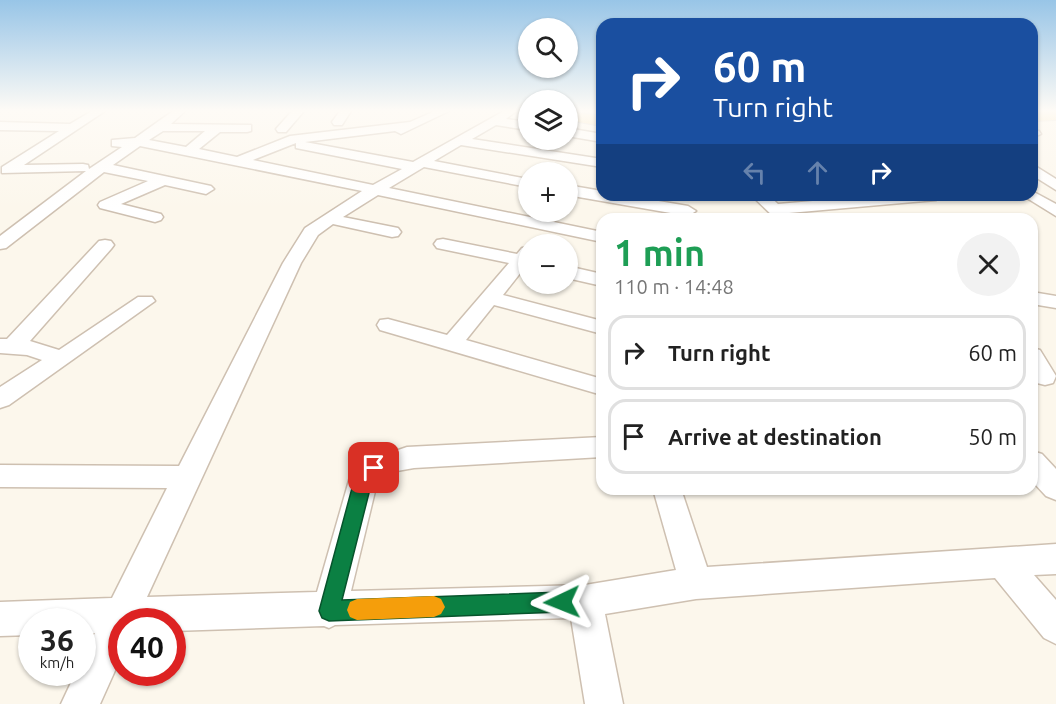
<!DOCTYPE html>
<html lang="en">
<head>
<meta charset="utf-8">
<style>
	body { margin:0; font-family:Ubuntu,sans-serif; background:#f2f2f2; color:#222; height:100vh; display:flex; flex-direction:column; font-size:22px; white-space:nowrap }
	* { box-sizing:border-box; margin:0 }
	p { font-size:20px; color:#767676 }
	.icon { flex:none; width:33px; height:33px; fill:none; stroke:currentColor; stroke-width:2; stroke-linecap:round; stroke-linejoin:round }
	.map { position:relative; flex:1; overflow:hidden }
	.panel { position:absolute; left:596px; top:213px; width:442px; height:282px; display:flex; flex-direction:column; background:#fff; border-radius:18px; box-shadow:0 2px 4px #0004 }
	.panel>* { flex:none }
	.guide { position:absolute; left:596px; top:18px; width:442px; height:183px; border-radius:18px; box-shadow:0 2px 4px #0004; background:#1a4fa0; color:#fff; overflow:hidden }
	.fabs { position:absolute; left:518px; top:18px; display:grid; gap:12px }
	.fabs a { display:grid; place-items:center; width:60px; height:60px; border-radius:50%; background:#fff; box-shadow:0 2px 4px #0004; font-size:30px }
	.speed { position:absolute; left:18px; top:608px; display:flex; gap:12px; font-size:30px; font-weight:700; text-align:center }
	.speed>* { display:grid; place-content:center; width:78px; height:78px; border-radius:50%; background:#fff; box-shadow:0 2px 4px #0004; line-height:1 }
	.speed small { font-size:15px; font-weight:400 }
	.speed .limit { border:9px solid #d22; background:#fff; color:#111 }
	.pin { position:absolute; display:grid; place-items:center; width:51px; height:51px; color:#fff; margin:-26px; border-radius:12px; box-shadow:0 3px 9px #0006 }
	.me { position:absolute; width:66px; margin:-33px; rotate:268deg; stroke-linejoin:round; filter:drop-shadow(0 0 4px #0008) }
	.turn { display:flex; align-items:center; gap:21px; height:126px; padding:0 18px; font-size:27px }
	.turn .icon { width:78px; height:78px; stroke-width:2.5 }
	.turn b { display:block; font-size:42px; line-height:51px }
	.lanes { display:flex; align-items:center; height:57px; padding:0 18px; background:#0003; justify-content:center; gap:30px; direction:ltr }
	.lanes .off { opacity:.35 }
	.round { display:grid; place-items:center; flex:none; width:63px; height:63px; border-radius:32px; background:#f2f2f2 }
	.headline { display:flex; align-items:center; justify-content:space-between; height:102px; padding:0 18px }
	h1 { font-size:36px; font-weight:700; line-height:45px; color:#1e9e55 }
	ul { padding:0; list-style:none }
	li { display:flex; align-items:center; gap:18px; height:75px; margin:0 12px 9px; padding:0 6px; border:3px solid #e0e0e0; border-radius:18px }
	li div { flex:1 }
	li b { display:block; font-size:22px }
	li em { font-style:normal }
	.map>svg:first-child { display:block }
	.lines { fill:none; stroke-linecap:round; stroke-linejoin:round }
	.minor-casing { stroke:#cec0b1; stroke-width:3 }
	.major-casing { stroke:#d9d2ce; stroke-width:2 }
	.minor { fill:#fff; fill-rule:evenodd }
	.major { fill:#f7e0a8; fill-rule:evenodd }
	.route { fill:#0b8043; stroke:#07532c; stroke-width:1.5 }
	.slow { fill:#f59e0b }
</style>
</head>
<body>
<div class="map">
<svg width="1056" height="704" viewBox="0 0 1056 704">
	<rect width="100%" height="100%" fill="#fcf7ec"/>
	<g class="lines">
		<defs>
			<path id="minor" d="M92,111H105L24,165L83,164L88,165L89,169L122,147L112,146V140L135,138L173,111H185L171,124L251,125V131L247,132H220L199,149L237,157L290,136L410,122L435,111H449L401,134L395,131L305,142L413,162L504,111H516L506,119L528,122V130L496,125L472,139L602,159V167L461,145L434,161L528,179V187L424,167L389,188L602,232V242L378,195L343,217L398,228L401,232L398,236L392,237L333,224L318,235L301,263L147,597L317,592L350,477L354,469L366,461L407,447L602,437V457L414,468L397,471L377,483L351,591L585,585L676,570L653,489H681L707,567L1056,544V574L1034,575L1056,600V644L1044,638L995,578L696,599L605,614L623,704H585L571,618L335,625L329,628L324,626L172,631V621H122V655L100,704H61L76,672H82V658L95,633L82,634V621H32V635L0,636V602L112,598L167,488L0,487V465L179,466L283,263L305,228L362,191L140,146L113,165L211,186L214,189L206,194L165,185L121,204L161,214L163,217L161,220L155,222L100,208L98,205L100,202L148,181L104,172L6,248L0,249V236L86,171L2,173V167L59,131L0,130V122L70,124ZM163,131H205L186,147L149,140ZM296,143V148L301,149L402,169L373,185L253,160Z
				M292,111H304L286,132H278L276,129Z
				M340,111H351L342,125H334L332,122Z
				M567,128L602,134V142L567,136Z
				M1032,130L1039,131L1041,134L1032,138Z
				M1032,164L1056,179V190L1032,175Z
				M567,185L602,191V195H623L688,206L696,211L688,216L567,195Z
				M1032,191L1056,204V216L1022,195H1032Z
				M751,195H768L778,204L882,195H944L936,200L789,213L792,219H776Z
				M443,239L517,254L522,248L528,247V268L525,267L503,295L602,321V334L494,305L466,340L602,379V395L380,330L377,325L380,320L388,319L447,335L509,263L437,248L434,244L437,240Z
				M105,240L111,241L114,245L111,249L30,341L59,350L138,297H152L155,301L9,405L0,408V387L42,360L27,355L0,353V339H7L99,241Z
				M567,266L602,274V286L567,278Z
				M1032,292L1056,296V308L1032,304Z
				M1032,348L1040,350L1056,376L1053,383L1045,385L1037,383L1032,375Z
				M1032,451L1042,454L1056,469V500L1046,496L1032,481Z"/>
			<path id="major" d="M567,111L602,116V126L567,120Z
				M1032,111H1056V120L1032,121Z"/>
		</defs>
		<use href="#minor" class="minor-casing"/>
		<use href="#major" class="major-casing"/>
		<use href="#minor" class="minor"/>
		<use href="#major" class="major"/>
	</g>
	<linearGradient id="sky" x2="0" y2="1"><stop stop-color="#98c5e7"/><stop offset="0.53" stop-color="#fefbf6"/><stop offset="1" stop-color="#fefbf6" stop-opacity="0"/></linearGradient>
	<rect width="1056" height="209" fill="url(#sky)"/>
	<path class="route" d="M374,462L380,464L383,468L372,481L342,600L562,592L569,595L572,602L569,609L562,612L329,621L322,618L319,611L355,477L368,464Z"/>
	<path class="slow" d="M434,596L441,599L445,607L441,614L434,617L357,620L350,617L347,610L350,602L357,599Z"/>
</svg>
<div class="fabs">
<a><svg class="icon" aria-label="search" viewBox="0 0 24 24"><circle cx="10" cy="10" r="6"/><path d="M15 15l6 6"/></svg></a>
<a><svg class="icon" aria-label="layers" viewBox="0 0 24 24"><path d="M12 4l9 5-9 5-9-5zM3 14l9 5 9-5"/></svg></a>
<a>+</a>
<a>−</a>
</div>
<div class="speed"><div>36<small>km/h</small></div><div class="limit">40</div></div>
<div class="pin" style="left:374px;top:468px;background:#d93025"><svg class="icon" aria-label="arrive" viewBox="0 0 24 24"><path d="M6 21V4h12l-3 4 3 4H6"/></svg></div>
<svg class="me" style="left:562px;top:602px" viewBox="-20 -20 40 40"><path d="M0-17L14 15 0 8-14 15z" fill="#0b8043" stroke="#fff" stroke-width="4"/></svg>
<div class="guide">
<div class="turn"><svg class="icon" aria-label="right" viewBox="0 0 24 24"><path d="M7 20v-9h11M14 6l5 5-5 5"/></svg><div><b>60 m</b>Turn right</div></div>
<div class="lanes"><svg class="icon off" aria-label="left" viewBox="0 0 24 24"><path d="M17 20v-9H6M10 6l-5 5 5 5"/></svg><svg class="icon off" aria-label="ahead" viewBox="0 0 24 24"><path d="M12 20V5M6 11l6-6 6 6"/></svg><svg class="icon" aria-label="right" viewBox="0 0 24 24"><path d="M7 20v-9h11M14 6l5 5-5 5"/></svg></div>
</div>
<section class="panel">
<div class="headline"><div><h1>1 min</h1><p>110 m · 14:48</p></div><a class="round"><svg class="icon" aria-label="close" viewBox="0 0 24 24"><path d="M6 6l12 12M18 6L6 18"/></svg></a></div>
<ul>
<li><svg class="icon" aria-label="right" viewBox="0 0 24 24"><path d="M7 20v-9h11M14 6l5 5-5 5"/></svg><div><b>Turn right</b></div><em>60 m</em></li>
<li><svg class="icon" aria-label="arrive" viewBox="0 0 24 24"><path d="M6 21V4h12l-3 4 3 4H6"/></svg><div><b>Arrive at destination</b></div><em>50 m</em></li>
</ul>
</section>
</div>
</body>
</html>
